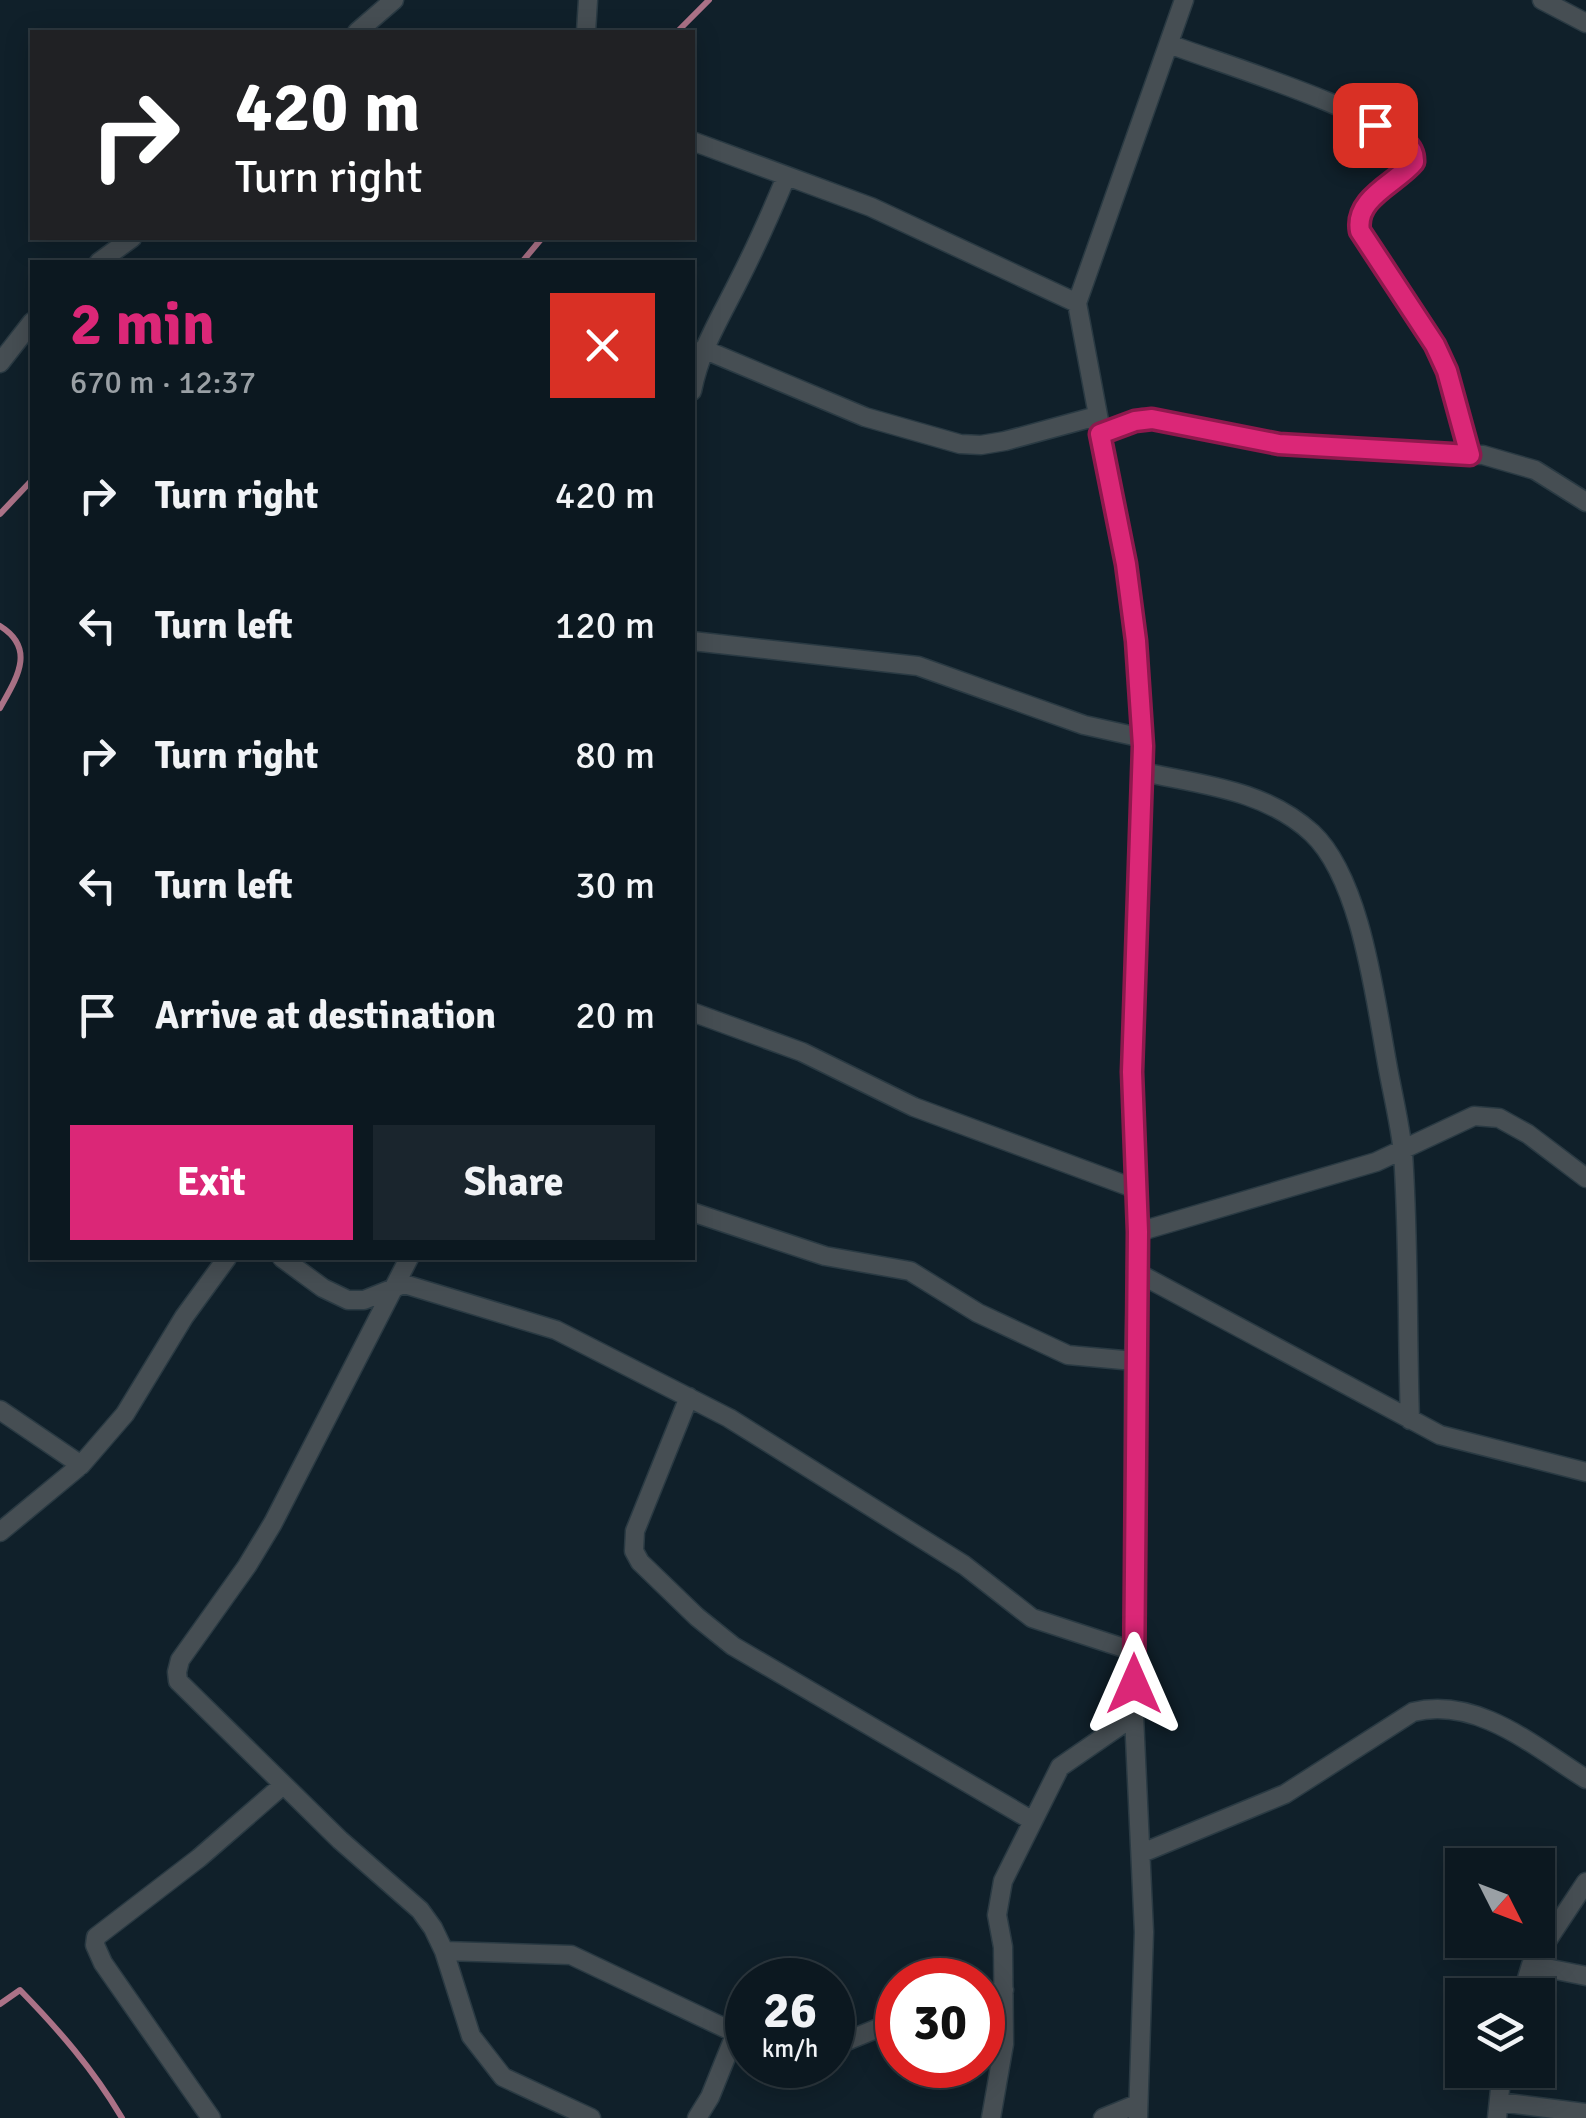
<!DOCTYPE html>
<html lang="en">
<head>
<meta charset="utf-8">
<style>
	body { margin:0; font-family:Signika,sans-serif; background:#1a252d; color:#f1f3f6; height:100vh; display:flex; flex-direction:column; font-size:38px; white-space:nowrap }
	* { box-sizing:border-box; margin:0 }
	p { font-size:32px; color:#9aa0a5 }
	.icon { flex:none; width:55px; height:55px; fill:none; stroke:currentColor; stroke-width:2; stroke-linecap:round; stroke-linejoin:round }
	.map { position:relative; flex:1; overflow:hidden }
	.side { position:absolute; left:30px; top:260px; width:665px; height:1000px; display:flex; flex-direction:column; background:#0c1820; border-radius:0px; box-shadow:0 5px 25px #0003,0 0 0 2px #2c373e }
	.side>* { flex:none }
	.hud { position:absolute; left:30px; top:30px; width:665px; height:210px; border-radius:0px; box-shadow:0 5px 25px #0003,0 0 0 2px #2c373e; background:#202124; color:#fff; overflow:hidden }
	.needle { width:65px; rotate:132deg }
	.tools { position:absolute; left:1445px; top:1848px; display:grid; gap:20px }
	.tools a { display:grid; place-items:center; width:110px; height:110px; border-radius:0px; background:#0c1820; box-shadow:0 5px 25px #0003,0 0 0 2px #2c373e; font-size:50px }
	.speed { position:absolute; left:725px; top:1958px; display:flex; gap:20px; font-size:50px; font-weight:700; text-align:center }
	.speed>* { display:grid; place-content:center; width:130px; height:130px; border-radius:50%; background:#0c1820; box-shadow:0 5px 25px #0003,0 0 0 2px #2c373e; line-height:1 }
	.speed small { font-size:25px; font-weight:400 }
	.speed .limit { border:15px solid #d22; background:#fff; color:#111 }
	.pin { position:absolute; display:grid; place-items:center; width:85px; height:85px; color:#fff; margin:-42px; border-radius:20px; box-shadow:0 5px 15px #0006 }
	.me { position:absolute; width:110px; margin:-55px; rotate:0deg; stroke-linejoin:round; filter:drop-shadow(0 0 8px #0008) }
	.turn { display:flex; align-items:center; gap:35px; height:210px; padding:0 40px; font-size:45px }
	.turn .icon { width:130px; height:130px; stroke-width:2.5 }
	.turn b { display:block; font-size:70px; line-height:85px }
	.round { display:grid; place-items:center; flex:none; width:105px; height:105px; border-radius:0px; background:#1a252d }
	.summary { display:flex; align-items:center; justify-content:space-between; height:170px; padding:0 40px }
	h1 { font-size:60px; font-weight:700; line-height:75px; color:#db2777 }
	.action { display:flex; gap:20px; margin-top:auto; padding:20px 40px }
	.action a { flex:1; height:115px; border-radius:0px; background:#db2777; color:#fff; font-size:40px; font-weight:700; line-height:115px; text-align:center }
	.action a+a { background:#1a252d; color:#f1f3f6 }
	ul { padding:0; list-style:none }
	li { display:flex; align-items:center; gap:30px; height:130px; padding:0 40px }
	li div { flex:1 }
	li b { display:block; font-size:38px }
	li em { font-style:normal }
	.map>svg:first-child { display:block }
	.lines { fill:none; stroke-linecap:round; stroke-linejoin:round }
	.stream { stroke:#ab7287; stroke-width:6 }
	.minor-casing { stroke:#2a3a43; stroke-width:21 }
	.minor { stroke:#464e53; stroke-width:18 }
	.route-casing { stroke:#8e194d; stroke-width:25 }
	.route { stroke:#db2777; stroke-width:18 }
</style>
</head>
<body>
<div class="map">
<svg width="1586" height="2118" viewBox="0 0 1586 2118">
	<rect width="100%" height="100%" fill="#10202a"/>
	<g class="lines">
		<path class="stream" d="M677,32L709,0
			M522,262L542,238
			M0,514L32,480
			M0,626C37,649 16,679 0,708
			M0,2004L20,1990C59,2030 93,2069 122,2118"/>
		<defs>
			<path id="minor" d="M1542,0L1586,23
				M357,32L394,0
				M586,32L588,0
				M1169,44C1222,64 1382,112 1413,151L1414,163C1396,184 1366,194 1358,224L1365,241L1435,345L1447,371L1470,455
				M692,141L871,207L1077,303
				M99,262L132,238
				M703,349L865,417L960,444L981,445L1005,441L1097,416
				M0,363L32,322
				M692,391C700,350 719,320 737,284C755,249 771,213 786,177
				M1100,435L1142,418L1279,444L1483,455L1535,470L1586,502
				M692,641L918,666L1084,725L1143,738
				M1143,772C1204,785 1265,790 1312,833C1361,879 1375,998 1387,1063C1392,1092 1400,1123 1403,1153C1409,1241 1407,1331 1410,1420
				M692,1012L802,1052L914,1107L1136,1189
				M692,1212L825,1256L910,1271L978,1313L1068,1355L1134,1361
				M1138,1232L1376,1162L1474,1116L1499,1118L1528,1134L1586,1178
				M282,1258L323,1288L348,1300H364L404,1284L556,1330L729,1418L964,1565L1032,1618L1133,1651
				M409,1258L273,1523L247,1566L180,1660L177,1672L178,1681L340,1840L420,1910L433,1928L444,1951L471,2036L503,2077L591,2118
				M1136,1272L1440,1435L1586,1472
				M689,1397L635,1531L634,1551L640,1562L697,1617L733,1646L1033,1821
				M0,1410L81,1465
				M0,1532L81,1465L125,1414L184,1317L227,1258
				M1142,1853L1285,1794L1413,1712C1477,1696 1535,1747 1586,1779
				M444,1951L571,1955L748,2039
				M1531,1965L1586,1976
				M982,1995L1004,1990
				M1522,1995L1531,1965L1586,1882
				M832,2047L898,2020
				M1499,2102L1586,2113
				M211,2118L103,1963L95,1945L96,1937L199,1858L283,1785
				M697,2118L710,2097L735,2035
				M991,2118L1004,2044L1003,1947L997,1915L1003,1881L1060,1767L1134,1716
				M1103,2118L1137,2104
				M1138,2118L1144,1932L1134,1716V1361L1138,1232L1132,1072L1143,738L1136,641L1126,565L1077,303L1184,0
				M1497,2118L1502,2070"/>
		</defs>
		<use href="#minor" class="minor-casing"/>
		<use href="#minor" class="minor"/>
	</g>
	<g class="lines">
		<defs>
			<path id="route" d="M1134,1684L1138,1232L1132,1072L1143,746L1136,641L1126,564L1100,434L1135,421L1152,419L1279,444L1470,455L1447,371L1435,345L1360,231C1354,198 1397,183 1414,162C1415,141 1392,134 1375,125"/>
		</defs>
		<use href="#route" class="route-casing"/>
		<use href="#route" class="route"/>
	</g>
</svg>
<div class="tools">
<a><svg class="needle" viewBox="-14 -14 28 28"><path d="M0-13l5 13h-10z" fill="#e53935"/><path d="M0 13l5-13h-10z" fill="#9aa0a5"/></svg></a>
<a><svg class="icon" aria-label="layers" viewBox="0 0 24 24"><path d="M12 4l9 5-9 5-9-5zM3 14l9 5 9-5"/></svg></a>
</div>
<div class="speed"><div>26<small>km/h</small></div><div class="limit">30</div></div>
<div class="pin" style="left:1375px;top:125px;background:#d93025"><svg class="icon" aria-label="arrive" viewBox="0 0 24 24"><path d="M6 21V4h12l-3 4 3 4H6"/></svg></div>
<svg class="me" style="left:1134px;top:1684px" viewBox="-20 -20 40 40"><path d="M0-17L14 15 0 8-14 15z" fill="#db2777" stroke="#fff" stroke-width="4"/></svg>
<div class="hud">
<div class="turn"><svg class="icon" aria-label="right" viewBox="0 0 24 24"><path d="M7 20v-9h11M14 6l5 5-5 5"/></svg><div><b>420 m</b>Turn right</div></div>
</div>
<section class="side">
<div class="summary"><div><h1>2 min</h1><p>670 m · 12:37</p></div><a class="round" style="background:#d93025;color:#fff"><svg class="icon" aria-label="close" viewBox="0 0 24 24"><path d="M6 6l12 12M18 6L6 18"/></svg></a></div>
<ul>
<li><svg class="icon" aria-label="right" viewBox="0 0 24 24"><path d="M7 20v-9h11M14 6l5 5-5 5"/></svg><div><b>Turn right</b></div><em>420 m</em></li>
<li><svg class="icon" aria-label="left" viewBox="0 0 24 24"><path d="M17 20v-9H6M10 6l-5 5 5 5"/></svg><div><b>Turn left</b></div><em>120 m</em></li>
<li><svg class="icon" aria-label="right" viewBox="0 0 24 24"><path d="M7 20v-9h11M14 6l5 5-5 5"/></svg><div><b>Turn right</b></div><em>80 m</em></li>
<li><svg class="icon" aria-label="left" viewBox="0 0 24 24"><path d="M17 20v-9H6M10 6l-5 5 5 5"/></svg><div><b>Turn left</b></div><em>30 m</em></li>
<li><svg class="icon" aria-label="arrive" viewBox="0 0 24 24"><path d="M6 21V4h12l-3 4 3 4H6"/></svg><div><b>Arrive at destination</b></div><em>20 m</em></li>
</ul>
<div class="action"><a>Exit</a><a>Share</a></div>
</section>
</div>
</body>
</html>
